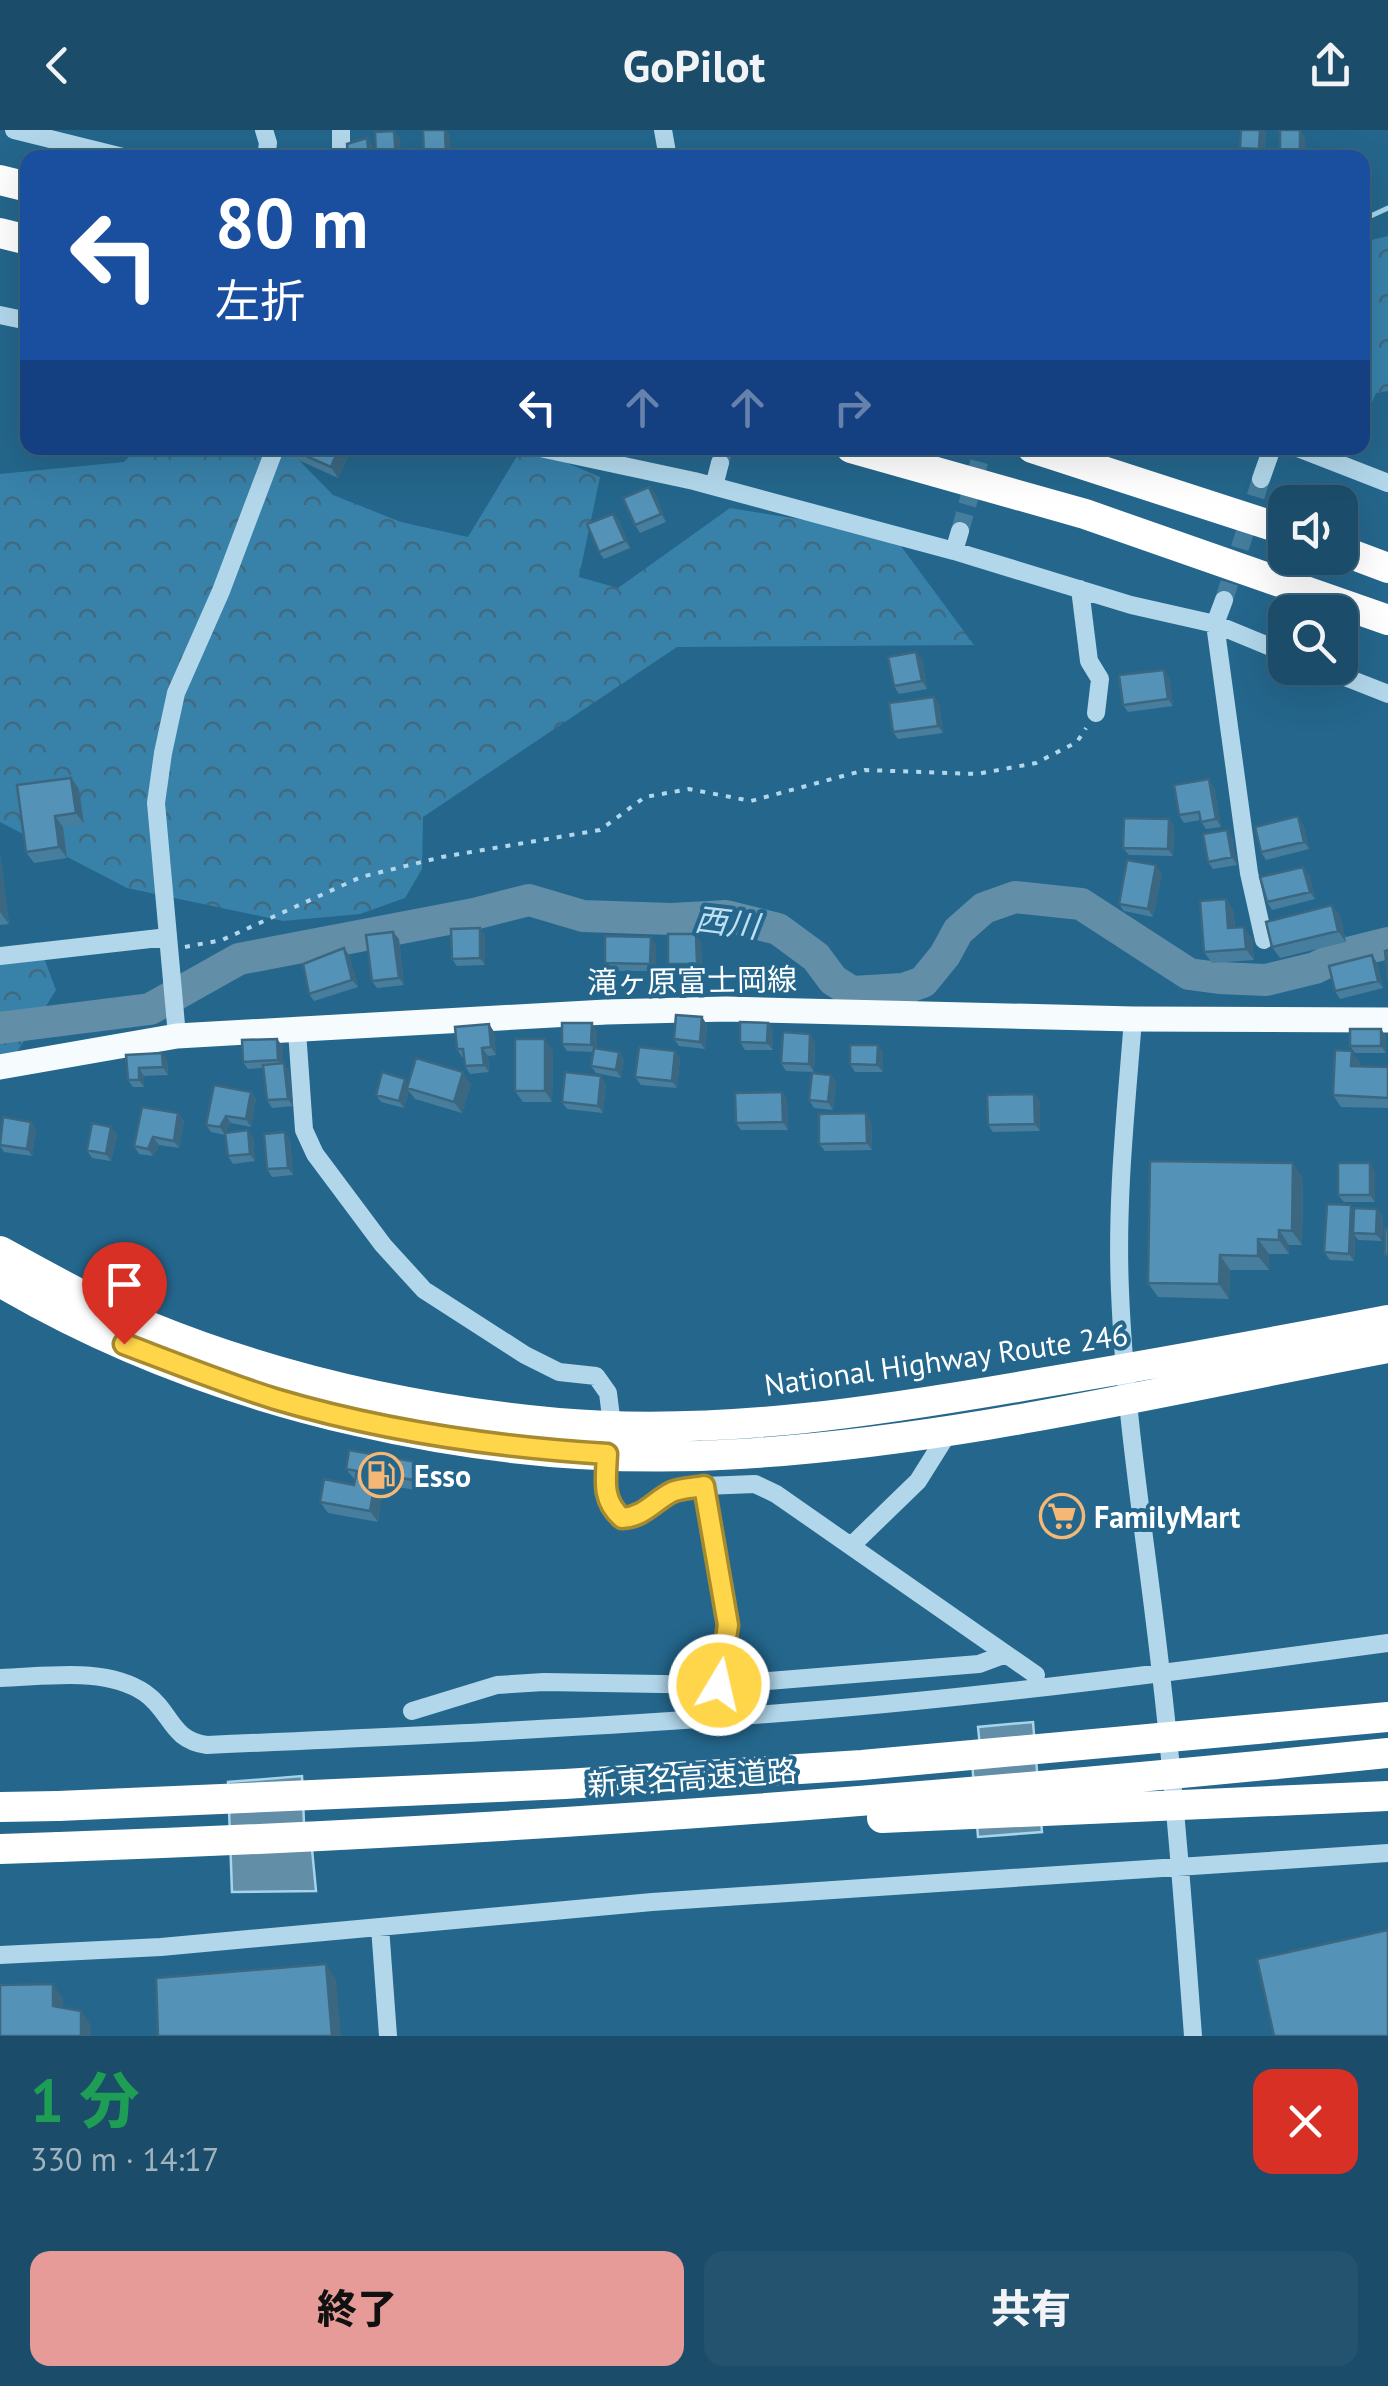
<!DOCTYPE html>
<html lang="ja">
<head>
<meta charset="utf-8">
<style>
	body { margin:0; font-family:"PT Sans","Noto Sans JP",sans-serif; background:#24536f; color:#f1f3f6; height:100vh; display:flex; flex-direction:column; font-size:38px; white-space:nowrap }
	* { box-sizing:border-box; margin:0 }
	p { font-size:32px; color:#a0b4c0 }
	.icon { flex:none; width:55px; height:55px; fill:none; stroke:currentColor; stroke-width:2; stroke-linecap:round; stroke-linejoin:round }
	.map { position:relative; height:1906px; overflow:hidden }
	.drawer { display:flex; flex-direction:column; background:#1b4c69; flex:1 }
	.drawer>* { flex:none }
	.guide { position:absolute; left:20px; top:20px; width:1350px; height:305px; border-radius:20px; box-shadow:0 10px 40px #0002,0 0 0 2px #39637d; background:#1a4fa0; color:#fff; overflow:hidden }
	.tools { position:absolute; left:1268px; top:355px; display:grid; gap:20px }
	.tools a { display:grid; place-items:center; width:90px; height:90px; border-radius:20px; background:#1b4c69; box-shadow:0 10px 40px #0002,0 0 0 2px #39637d; font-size:50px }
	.pin { position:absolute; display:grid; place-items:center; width:85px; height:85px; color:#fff; margin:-102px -42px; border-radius:50% 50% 50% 0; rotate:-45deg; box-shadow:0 0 10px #0007 }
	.pin .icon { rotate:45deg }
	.me { position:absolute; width:110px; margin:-55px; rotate:9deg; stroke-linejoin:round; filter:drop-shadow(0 0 8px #0008) }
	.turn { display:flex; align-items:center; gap:35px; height:210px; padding:0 30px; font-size:45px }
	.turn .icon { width:130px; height:130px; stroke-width:2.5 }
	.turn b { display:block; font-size:70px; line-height:85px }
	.lanes { display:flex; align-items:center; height:95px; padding:0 30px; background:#0003; justify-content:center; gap:50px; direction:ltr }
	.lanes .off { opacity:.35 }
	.round { display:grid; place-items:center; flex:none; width:105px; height:105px; border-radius:20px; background:#24536f }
	.summary { display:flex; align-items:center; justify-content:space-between; height:170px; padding:0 30px }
	h1 { font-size:60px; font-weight:800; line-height:75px; color:#1e9e55 }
	.cta { display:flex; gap:20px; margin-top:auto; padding:20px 30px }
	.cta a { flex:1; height:115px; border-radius:20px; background:#e69b98; color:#111; font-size:40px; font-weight:800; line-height:115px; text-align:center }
	.cta a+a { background:#24536f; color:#f1f3f6 }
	header { display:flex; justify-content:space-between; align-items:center; height:130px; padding:0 30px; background:#1b4c69; font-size:45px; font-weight:800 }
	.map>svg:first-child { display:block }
	.forest { fill:url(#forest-crowns) }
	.water { fill:#628ea7; stroke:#a6d4eb; stroke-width:2.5 }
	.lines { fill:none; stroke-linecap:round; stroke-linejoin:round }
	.stream { stroke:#a6d4eb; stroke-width:5 }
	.river { stroke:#628ea7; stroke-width:32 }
	.minor-tunnel { stroke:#457d9d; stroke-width:18; stroke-dasharray:18 9; stroke-linecap:butt }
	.path { stroke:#b2d7eb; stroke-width:4; stroke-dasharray:5 8; stroke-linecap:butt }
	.minor { stroke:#b2d7eb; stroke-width:18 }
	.major { stroke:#f6fbfe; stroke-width:25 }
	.highway { stroke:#fff; stroke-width:30 }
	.highway-bridge { stroke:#fff; stroke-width:30 }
	.wall { fill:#487e9d }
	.shaded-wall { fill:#3b6780 }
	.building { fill:#5493b7; stroke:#3b6780; stroke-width:2.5 }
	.route-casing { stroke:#a68a30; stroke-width:25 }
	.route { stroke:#ffd54a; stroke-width:18 }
	.labels { text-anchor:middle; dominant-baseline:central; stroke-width:8; stroke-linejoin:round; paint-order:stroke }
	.street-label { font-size:30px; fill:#fff; stroke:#24668c }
	.poi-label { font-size:30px; font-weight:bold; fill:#fff; stroke:#24668c; text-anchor:start }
	.water-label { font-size:32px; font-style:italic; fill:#bee0f2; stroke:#24668c }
</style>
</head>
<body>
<header><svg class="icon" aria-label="back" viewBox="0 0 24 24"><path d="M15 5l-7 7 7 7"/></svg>GoPilot<svg class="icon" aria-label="share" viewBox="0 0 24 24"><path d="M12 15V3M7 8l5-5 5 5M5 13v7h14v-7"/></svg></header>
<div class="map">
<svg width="1388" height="1906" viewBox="0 0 1388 1906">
	<defs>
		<pattern id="forest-crowns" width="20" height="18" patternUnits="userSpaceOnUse" patternTransform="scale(2.5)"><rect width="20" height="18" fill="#3881a9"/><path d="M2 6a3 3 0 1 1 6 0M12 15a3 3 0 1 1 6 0" fill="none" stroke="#41697f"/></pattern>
	</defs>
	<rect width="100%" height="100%" fill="#24668c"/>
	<path class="forest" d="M1388,106V261L1376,263L1363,293V112Z
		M137,318H287L333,365L401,392L468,407L522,318H532L600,347L579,447L618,458L730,378L892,404L974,515L677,517L423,687L422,739L405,768L360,784L283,791L127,758L0,692V344L124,332Z
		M38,812L56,860L0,949V820Z"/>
	<path class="water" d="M1033,1592L1042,1702L978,1707L971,1619L980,1617L978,1597Z
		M302,1646L305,1718L312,1719L316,1761L232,1762L228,1652Z"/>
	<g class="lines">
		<path class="stream" d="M1362,90L1388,78"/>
		<path class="river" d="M0,898L150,879L239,829L474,784L529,770L583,786L671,789L726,786L778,799L816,827L833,850L852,862L903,859L923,852L945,825L958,801L984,778L1015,767L1081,774L1189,844L1219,848L1266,850L1315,838L1344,824L1388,813"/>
		<path class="minor-tunnel" d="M720,333L724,318
			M960,401L983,318
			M1224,470L1261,349"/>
		<path class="path" d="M185,817L222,810L361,747L442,727L600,700L645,667L689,659L751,671L865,640L977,644L1036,633L1077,612L1086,598"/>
		<path class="minor" d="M14,0L127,28
			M264,0L268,13L266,28
			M663,0L668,28
			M341,28V0
			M0,185L28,191
			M540,318L694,351L954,421L1131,475L1215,494L1285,523
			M1298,318L1388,353
			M1261,349L1272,318
			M714,356L720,333
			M954,421L960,401
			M1080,459L1089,531L1100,549L1096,583
			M1224,470L1215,494L1249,743L1264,810
			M1322,538L1388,564
			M0,826L168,807
			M1133,889C1126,980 1116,1070 1120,1161C1125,1290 1147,1417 1161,1544C1175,1665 1184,1785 1193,1906
			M297,901L304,1000L315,1024L383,1115L424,1160L525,1225L559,1242L596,1246L608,1263L612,1295
			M177,906L156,673L163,623L176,563L221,461L275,318
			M607,1324C606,1349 601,1370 622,1388H633L672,1362L704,1356L755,1354L776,1364L1036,1545
			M704,1356L728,1495L719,1555
			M851,1416L918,1351L950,1300
			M0,1548C45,1547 105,1536 145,1563C172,1582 170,1610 207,1615C411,1606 615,1597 818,1580C1009,1564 1198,1539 1388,1513
			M412,1581L497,1555L544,1552L719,1555L979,1534L1006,1524
			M380,1797L388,1906
			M0,1825L161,1817L652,1772L1388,1723"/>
		<path class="major" d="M0,937L177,906L606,882L726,879L1133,889L1388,890"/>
		<path class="highway" d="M0,50L28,57
			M0,103L28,110
			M851,318L1085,384L1388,490
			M1032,318L1285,400
			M1340,420L1388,438
			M0,1121C48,1147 97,1175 148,1196C278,1249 419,1280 558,1293C721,1307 886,1280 1046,1252C1160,1233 1274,1212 1388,1190
			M0,1152C214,1278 492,1340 740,1324C958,1311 1174,1258 1388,1218
			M0,1677L58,1676
			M0,1719L59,1717"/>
		<path class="highway-bridge" d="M58,1676L565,1654L862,1635L1388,1587
			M882,1688L1388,1666
			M59,1717C503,1702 946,1668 1388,1623"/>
	</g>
	<path class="wall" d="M1241,0H1263L1266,3L1264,26L1245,25L1240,18Z
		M287,318L351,320L338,348L294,328Z
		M649,357L655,364L666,392L640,403L635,395Z
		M613,384L619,391L630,418L604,429L599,422Z
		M922,529L927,559L899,564L894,556Z
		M1169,547L1173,576L1128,582L1123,575Z
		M939,574L943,603L898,609L893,602Z
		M17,655L79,659L84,694L63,697L67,728L34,733L26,722Z
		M1214,657L1221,697L1206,699L1200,690L1184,693L1179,685Z
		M1169,689L1174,697L1173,726L1129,725L1123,718Z
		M1303,694L1309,719L1266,730L1261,722Z
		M1227,700L1232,707L1237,735L1213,739L1208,732Z
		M0,723L9,794L0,795Z
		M1162,743L1153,787L1124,781L1119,774Z
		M1309,744L1315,769L1272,780L1267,772Z
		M1226,769L1233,780L1235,798L1252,808L1254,830L1212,833L1204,822Z
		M1340,786L1346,812L1280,828L1272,817Z
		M480,798L485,806V835L457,836L452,829Z
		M399,809L404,855L377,858L372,851Z
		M701,812L702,841L673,842L668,834Z
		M656,814V841H610L605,833Z
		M344,818L349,825L358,857L314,871L309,864Z
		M1372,825L1377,833L1383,858L1340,869L1335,861Z
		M702,887L707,895L705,919L679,916L674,909Z
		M768,893L773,901V920H745L740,912Z
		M489,894L494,902L496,925L488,926L489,942L470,944L465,936L464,927H462L457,919Z
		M1381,899L1386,907V923H1355L1350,916Z
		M597,901V919L619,922L624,930L621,948L596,943L591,936L594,922L567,921L562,914Z
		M277,909L283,917V933L289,941L293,976L272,978L267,970L263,938L248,939L243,932Z
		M815,911L814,942L786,941L781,933Z
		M878,915L883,923V942H855L850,934Z
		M553,920L552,972H523L515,961Z
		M675,921L680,928L677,958L641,955L635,947Z
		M126,925L167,930L168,945L144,946V957H133L128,950Z
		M1360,932V936L1388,937V978L1341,977L1333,965Z
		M831,945L836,952L833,980L814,978L809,970Z
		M408,953L471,954L462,983L415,969L409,961L404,978L381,972L376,965Z
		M606,953L603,983L567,979L562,972Z
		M251,962L256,969L251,997L231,993L226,1002L253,1007L255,1031L233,1034L228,1026L225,1005L211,1002L206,995Z
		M782,962L787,970L788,1000H741L736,993Z
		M1034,964L1040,972V1001L993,1002L988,995Z
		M178,983L184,991L179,1018L159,1015L153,1026L139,1024L134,1016Z
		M866,983L871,991L872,1020L825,1021L819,1014Z
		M31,992L36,999L32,1026L4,1022L0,1016V1010Z
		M111,997L117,1005L111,1031L92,1028L87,1020Z
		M285,1002L290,1010L293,1045L272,1047L267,1039Z
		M1375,1041V1072H1344L1338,1065Z
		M1303,1048L1302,1115H1289V1124H1269V1140H1230L1229,1169L1158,1167L1148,1153Z
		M1354,1079H1377L1383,1086L1382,1111L1358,1110L1355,1106L1354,1131L1330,1130L1324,1122Z
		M416,1332L424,1344L421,1361L374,1353L373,1358L381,1370L378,1392L328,1383L320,1372L354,1355L355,1350L346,1339Z"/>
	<path class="shaded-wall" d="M445,0L450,5L451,28H446Z
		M1260,0H1263L1266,3L1264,26L1259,19Z
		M1300,0L1305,7L1306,28H1300Z
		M394,1L400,8L401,28H396Z
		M367,8L373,16L374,28H369Z
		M339,318H349L351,320L338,348L331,337Z
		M649,357L655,364L666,392L661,384Z
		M613,384L619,391L630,418L625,411Z
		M916,522L922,529L927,559L922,551Z
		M1164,540L1169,547L1173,576L1168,569Z
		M934,567L939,574L943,603L938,596Z
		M71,648L79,659L84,694L76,683Z
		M1209,649L1214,657L1221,697L1216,689Z
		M55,686L63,697L67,728L59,717Z
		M1298,686L1303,694L1309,719L1304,712Z
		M1169,689L1174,697L1173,726L1168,719Z
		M1227,700L1232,707L1237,735L1232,727Z
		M0,723L9,794L0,782Z
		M1156,735L1162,743L1153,787L1148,779Z
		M1303,737L1309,744L1315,769L1310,762Z
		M1226,769L1233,780L1236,809L1228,798Z
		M1332,775L1340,786L1346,812L1338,801Z
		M1244,797L1252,808L1254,830L1246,819Z
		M480,798L485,806V835L480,828Z
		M393,802L399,809L404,855L399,848Z
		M696,804L701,812L702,841L697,834Z
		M651,807L656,814V841L650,834Z
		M344,818L349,825L358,857L352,850Z
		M1372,825L1377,833L1383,858L1378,851Z
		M702,887L707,895L705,919L700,912Z
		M592,893L597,901V922L591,915Z
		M768,893L773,901V920L767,913Z
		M489,894L494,902L496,925L491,917Z
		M1381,899L1386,907V923L1381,916Z
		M810,904L815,911L814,942L809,934Z
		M277,909L283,917V938L278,930Z
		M545,909L553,920L552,972L545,961Z
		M878,915L883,923V942L877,935Z
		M482,918L488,926L489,942L484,935Z
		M675,921L680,928L677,958L672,951Z
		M1352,921L1360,932L1359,947L1351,936Z
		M619,922L624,930L621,948L616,940Z
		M162,923L167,930L168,945L163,937Z
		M284,933L289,941L293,976L288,969Z
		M139,938L144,946V957L139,950Z
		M463,942L471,954L462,983L454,972Z
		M831,945L836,952L833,980L828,972Z
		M601,946L606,953L603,983L598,976Z
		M405,949L410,956L407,958L409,961L404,978L399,971Z
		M251,962L256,969L251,997L246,989Z
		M782,962L787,970L788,1000L783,992Z
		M1034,964L1040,972V1001L1035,994Z
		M178,983L184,991L179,1018L174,1011Z
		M866,983L871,991L872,1020L867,1013Z
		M226,986L231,993L225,1005L220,997Z
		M31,992L36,999L32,1026L27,1019Z
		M111,997L117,1005L111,1031L106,1024Z
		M248,1000L253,1007L255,1031L250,1024Z
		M285,1002L290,1010L293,1045L288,1038Z
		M153,1007L159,1015L153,1026L148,1019Z
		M1293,1033L1303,1048L1302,1115L1292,1101Z
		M1370,1033L1375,1041V1072L1370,1065Z
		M1351,1075L1356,1083L1353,1103L1355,1106L1354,1131L1349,1124Z
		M1377,1079L1383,1086L1382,1111L1376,1104Z
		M1279,1100L1289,1115V1124L1279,1110Z
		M1258,1109L1269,1124V1140L1258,1126Z
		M1220,1125L1230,1140L1229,1169L1219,1154Z
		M416,1332L424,1344L421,1361L413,1350Z
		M367,1342L374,1353L372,1368L364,1357Z
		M374,1358L381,1370L378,1392L370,1381Z
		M326,1834L336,1849L341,1906H332Z
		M53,1854L63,1869L64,1891L53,1876Z
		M81,1881L91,1895V1906H81Z"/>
	<path class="building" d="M423,0H445L446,28H424Z
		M1241,0H1260L1259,19L1240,18Z
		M1280,0H1300V28H1280Z
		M394,1L396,28H376L375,2Z
		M367,8L369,28H348L347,14Z
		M288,318H339L331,337Z
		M649,357L661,384L635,395L623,368Z
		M613,384L625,411L599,422L587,394Z
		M916,522L922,551L894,556L888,527Z
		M1164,540L1168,569L1123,575L1119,545Z
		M934,567L938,596L893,602L889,573Z
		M71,648L76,683L55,686L59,717L26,722L17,655Z
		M1209,649L1216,689L1201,692L1199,682L1179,685L1174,655Z
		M1298,686L1304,712L1261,722L1255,697Z
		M1124,688L1169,689L1168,719L1123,718Z
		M1227,700L1232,727L1208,732L1203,704Z
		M1127,730L1156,735L1148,779L1119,774Z
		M1303,737L1310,762L1267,772L1260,747Z
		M1226,769L1228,798L1244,797L1246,819L1204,822L1200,771Z
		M1332,775L1338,801L1272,817L1266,792Z
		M480,798V828L452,829L451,799Z
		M393,802L399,848L372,851L366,805Z
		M668,804H696L697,834H668Z
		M605,806L651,807L650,834L605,833Z
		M344,818L352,850L309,864L303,834Z
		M1388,820V849L1385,821Z
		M1372,825L1378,851L1335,861L1329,836Z
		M676,885L702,887L700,912L674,909Z
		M740,892L768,893L767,913L740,912Z
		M562,893H592L591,915L562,914Z
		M489,894L491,917L482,918L484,935L465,936L463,919H457L455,897Z
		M1350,899H1381V916H1350Z
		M783,902L810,904L809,934L781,933Z
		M277,909L278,930L243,932L242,910Z
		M515,909H545V961H515Z
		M850,915H878L877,935L850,934Z
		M639,917L675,921L672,951L635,947Z
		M594,918L619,922L616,940L591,936Z
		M1335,920L1352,921L1351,936L1388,937V968L1333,965Z
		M162,923L163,937L139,938V950H128L126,925Z
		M416,928L463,942L454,972L407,958Z
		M284,933L288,969L267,970L263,935Z
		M382,942L405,949L399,971L376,965Z
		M565,942L601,946L598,976L562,972Z
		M812,943L831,945L828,972L809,970Z
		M214,955L251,962L246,989L226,986L220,997L206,995Z
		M782,962L783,992L736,993L735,963Z
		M1034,964L1035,994L988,995L987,965Z
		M142,977L178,983L174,1011L153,1007L148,1019L134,1016Z
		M866,983L867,1013L819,1014V984Z
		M3,987L31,992L27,1019L0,1015Z
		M92,993L111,997L106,1024L87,1020Z
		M248,1000L250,1024L228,1026L225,1003Z
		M285,1002L288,1038L267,1039L264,1004Z
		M1150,1031L1293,1033L1292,1101L1279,1100V1110L1258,1109V1126L1220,1125L1219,1154L1148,1153Z
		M1338,1033H1370V1065H1338Z
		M1327,1074L1351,1075L1349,1124L1324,1122Z
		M1354,1078L1377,1079L1376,1104L1353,1103Z
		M1385,1099H1388V1125H1385Z
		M349,1320L416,1332L413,1350L367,1342L364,1357L374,1358L370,1381L320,1372L324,1349L354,1355L357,1341L346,1339Z
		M1388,1800V1906H1274L1257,1829Z
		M326,1834L332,1906H158L156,1848Z
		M53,1854V1876L81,1881V1906H0V1855Z"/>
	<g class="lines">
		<defs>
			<path id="route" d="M124,1214C174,1233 224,1253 275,1269C383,1301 494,1317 607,1324C606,1349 601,1370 622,1388C644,1387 654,1371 672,1362C681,1358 694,1358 704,1356L728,1495L719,1555"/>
		</defs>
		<use href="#route" class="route-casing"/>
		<use href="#route" class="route"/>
	</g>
	<defs>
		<symbol id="fuel-ring" viewBox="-11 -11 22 22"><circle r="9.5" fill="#24668c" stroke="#f5b775" stroke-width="1.5"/><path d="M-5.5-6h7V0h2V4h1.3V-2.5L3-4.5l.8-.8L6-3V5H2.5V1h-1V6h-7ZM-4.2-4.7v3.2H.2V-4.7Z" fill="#f5b775"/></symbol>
		<symbol id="supermarket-ring" viewBox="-11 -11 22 22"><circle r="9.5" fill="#24668c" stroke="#f5b775" stroke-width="1.5"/><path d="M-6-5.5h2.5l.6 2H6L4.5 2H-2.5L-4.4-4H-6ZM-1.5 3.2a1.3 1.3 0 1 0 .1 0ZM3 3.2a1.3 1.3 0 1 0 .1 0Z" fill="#f5b775"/></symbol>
	</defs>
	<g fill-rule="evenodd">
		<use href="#fuel-ring" x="356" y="1320" width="50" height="50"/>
		<use href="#supermarket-ring" x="1037" y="1361" width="50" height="50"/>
	</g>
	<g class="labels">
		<g class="street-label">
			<text transform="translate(692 850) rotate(-1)">滝ヶ原富士岡線</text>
			<text transform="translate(946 1229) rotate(-8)">National Highway Route 246</text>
			<text transform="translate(692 1647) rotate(-4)">新東名高速道路</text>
		</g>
		<g class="poi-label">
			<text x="414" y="1345">Esso</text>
			<text x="1094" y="1386">FamilyMart</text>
		</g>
		<g class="water-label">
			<text transform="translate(727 792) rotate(7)">西川</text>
		</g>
	</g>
</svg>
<div class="tools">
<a><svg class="icon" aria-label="sound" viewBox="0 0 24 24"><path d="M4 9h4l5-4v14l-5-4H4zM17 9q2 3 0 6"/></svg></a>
<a><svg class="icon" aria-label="search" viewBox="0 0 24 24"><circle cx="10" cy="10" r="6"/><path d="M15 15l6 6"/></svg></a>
</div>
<div class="pin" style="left:124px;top:1214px;background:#d93025"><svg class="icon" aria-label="arrive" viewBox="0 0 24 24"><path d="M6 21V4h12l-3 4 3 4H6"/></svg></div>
<svg class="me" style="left:719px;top:1555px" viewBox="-20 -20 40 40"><circle r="17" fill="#ffd54a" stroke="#fff" stroke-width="3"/><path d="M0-11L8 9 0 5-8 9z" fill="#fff"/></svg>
<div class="guide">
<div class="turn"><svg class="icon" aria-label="left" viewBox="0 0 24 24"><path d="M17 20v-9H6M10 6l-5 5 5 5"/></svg><div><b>80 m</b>左折</div></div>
<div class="lanes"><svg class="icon" aria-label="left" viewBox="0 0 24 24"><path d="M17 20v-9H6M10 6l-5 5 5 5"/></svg><svg class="icon off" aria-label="ahead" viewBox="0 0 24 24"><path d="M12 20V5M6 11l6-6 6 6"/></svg><svg class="icon off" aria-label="ahead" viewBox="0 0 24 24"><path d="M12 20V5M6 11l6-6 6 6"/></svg><svg class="icon off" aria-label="right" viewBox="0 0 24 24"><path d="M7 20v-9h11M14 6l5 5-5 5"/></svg></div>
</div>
</div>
<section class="drawer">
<div class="summary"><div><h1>1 分</h1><p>330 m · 14:17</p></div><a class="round" style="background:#d93025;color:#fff"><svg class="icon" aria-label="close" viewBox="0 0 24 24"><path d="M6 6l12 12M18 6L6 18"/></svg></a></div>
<div class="cta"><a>終了</a><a>共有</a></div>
</section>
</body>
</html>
